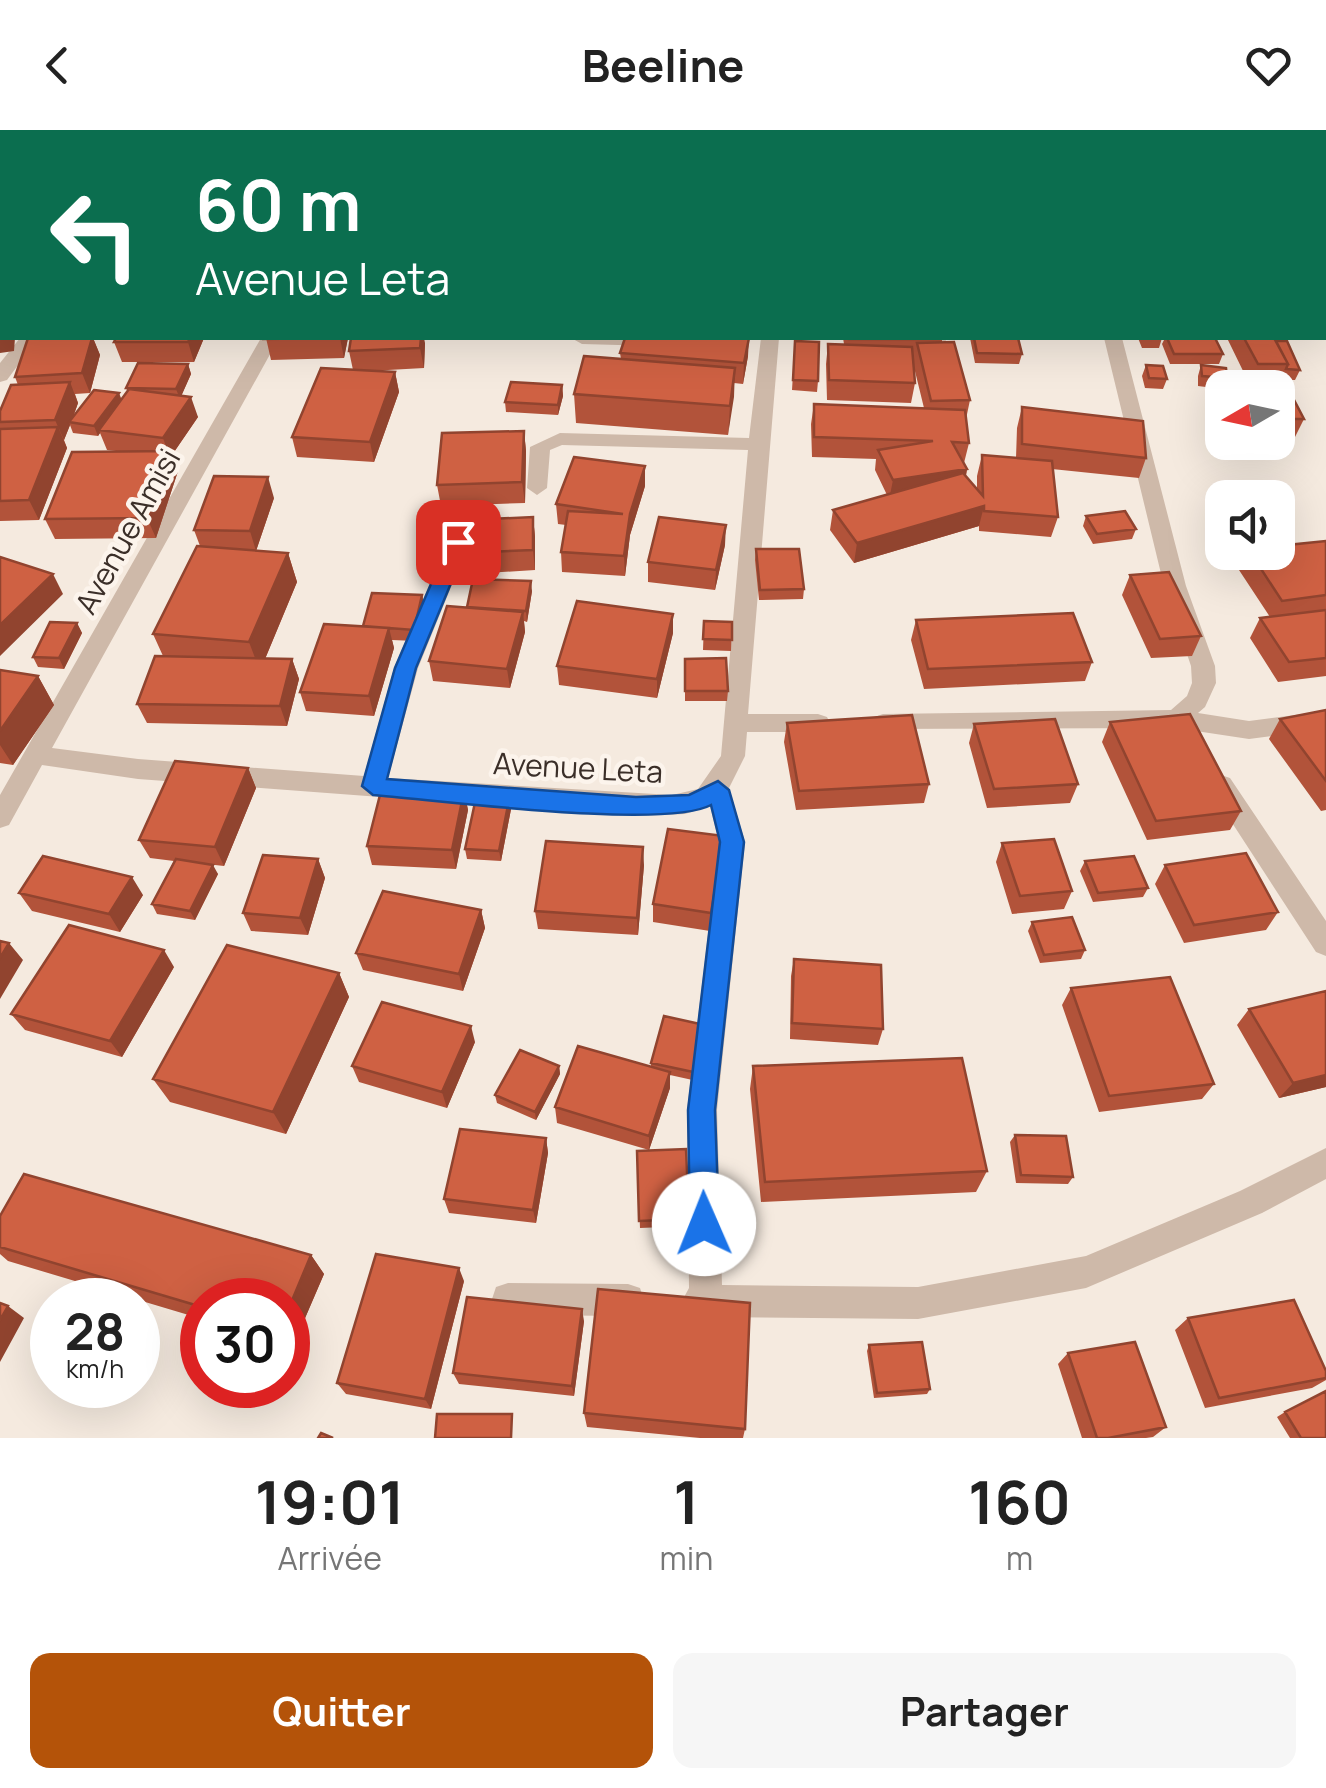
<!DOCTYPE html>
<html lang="fr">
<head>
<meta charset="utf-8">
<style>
	body { margin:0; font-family:Manrope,sans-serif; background:#f6f6f6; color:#222; height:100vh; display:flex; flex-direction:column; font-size:38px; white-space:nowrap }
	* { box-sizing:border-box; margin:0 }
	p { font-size:32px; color:#767676 }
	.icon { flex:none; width:55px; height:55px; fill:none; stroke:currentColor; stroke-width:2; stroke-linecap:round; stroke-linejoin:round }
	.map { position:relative; height:1308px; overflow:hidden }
	.side { display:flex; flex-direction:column; background:#fff; flex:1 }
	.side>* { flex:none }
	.top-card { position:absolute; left:0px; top:0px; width:1328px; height:210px; box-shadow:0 10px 40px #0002; background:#0b6e4f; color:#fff; overflow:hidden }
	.needle { width:65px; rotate:261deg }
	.fabs { position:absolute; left:1205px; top:240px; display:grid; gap:20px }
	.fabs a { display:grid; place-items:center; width:90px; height:90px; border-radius:20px; background:#fff; box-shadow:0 10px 40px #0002; font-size:50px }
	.speed { position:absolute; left:30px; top:1148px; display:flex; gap:20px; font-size:50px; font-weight:700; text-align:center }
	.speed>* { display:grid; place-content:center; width:130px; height:130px; border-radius:50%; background:#fff; box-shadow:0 10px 40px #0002; line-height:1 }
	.speed small { font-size:25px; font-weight:400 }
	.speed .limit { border:15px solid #d22; background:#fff; color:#111 }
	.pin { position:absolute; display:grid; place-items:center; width:85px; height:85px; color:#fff; margin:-42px; border-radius:20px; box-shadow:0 5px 15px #0006 }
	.me { position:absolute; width:110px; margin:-55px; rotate:359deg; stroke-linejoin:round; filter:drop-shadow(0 0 8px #0008) }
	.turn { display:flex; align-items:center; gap:35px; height:210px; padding:0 30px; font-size:45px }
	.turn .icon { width:130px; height:130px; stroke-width:2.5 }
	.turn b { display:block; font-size:70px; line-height:85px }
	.eta { display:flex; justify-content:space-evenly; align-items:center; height:170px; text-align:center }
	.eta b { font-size:60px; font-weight:700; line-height:70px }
	.button { display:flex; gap:20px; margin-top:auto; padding:20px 30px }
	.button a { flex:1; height:115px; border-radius:20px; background:#b45309; color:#fff; font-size:40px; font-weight:700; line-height:115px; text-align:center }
	.button a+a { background:#f6f6f6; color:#222 }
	header { display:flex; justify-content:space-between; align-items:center; height:130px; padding:0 30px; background:#fff; font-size:45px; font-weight:700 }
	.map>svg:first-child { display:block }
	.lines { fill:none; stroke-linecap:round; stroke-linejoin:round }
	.minor { fill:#ceb9a9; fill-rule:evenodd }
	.wall { fill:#b2533a }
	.shaded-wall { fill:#91442f }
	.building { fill:#cf6143; stroke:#91442f; stroke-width:2.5 }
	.route { fill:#1a73e8; stroke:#114b97; stroke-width:2.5 }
	.labels { text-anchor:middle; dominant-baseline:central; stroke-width:9; stroke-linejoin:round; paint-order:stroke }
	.street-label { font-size:30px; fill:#3b2f29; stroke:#fcf4ec }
</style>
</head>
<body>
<header><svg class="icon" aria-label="back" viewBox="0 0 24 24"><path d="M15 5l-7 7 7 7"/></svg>Beeline<svg class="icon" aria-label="heart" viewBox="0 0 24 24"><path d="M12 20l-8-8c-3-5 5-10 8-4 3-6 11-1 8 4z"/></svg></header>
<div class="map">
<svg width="1326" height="1308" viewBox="0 0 1326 1308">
	<rect width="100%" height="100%" fill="#f5eadf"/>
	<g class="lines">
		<path class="minor" d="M794,0H810V2H795Z
			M1066,0H1082L1083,2H1068Z
			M20,208H38L7,250L0,252V233Z
			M261,208H279L52,618L138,629L364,646L394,538L447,413L458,406L469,413L418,538L388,648L672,665L698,659L721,626L748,320L562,315L550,320L547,358L537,365L527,358L530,317L560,303L749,308L761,208H779L748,584H818L827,587L830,593L827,599L818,602H747L745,626L729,658L745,712L717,980L722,1155L918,1157L1086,1126L1240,1061L1326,1018V1049L1262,1083L1086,1158L918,1189L698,1187L686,1183L682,1171L689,1158L687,980L719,712L710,676L685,684L636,686L138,649L42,635L9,695L0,698V665Z
			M661,208L660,215L654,216L582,214L573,209Z
			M1104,208H1122L1186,456L1215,536L1216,553L1205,577L1198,583L1249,591L1326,581V599L1249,609L1176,598L874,599L871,593L874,587L883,584L1171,580L1187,566L1192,553L1191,536L1164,456Z
			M1221,645L1230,648L1326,791V826L1316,822L1212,662L1208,655L1212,648Z
			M508,1153L628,1154L640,1158L644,1170L640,1182L628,1186L508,1185L496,1181L492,1169L496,1157Z"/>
	</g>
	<path class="wall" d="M0,0H29L27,2H2V9L0,8Z
		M101,0H144L143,2H102Z
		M225,0H350L349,2H226Z
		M667,0H705L704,2Z
		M821,0H883L885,2H822Z
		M913,0H964V2H914Z
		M990,0H1044V2H989Z
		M44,208H93L100,225L90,263L75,264L78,273L73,287L121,270L128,262L126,258L188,234L191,244L181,266L198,287L172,325L178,341L156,408L55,409L45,389L116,321L107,320L100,303L98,306L73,303L70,295L64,310L67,318L39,390L0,391V281L18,255L15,247Z
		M116,208H204L194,232H122L114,212Z
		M266,208H348L344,228L271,230Z
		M843,208H942V213L970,270L966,289L969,313L964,333L967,339L966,346L977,359V346L982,325L1016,328L1017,298L1022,277L1146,328L1139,348L1052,339L1058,387L1051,407L979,401V396L854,433L830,400L833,380L887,365L875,340L876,329L812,327L811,294L814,274L924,278L913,233L914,229H913L915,253L911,273L827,270L826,234L828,214H844Z
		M970,208H1018L1022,224L1019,234L975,233Z
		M1138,208H1162L1159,218H1142Z
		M1165,208H1215L1223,224L1219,234H1170L1162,214Z
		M1227,208H1274L1300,240L1295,250H1283L1304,289L1294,309H1278V258H1223L1228,247H1246Z
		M795,211L818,251L817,262L792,260Z
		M425,213L424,238L370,241L395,242L399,262L374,332L297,327L292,307L353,240L349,221Z
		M620,223L748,226L743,254L734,253L728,305L576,293L574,264L621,229Z
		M1146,235L1167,249L1163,259L1145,258L1142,246Z
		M1201,235L1227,248L1222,259L1198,256V246Z
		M562,255L563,266L558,285L506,282L505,272Z
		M524,301L526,321L525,373L441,376L437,355Z
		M645,356L630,405L625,446L562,442L561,422L566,395L558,394L556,374Z
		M274,368L256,421L288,423L297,452L265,529H292L299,549L287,596L147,593L137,574L163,526L153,504L200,416L194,400Z
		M1086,386L1136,399L1132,409L1093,414L1083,396Z
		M533,387L535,407V440L469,444L465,423Z
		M1326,411V546L1278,552L1250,508L1260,488L1270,487L1239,440L1248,422H1278Z
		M725,415L715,460L648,452V432Z
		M756,419L804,459L803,469L759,470L755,430Z
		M1130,445L1201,506L1192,526L1151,528L1122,465Z
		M532,461L527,492L524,491L525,502L510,558L433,551L429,531L467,477Z
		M422,465L424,475L416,511L392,510L394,518L374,586L306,581L300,562L363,496Z
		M673,484V503L657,568L559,555L557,536Z
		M916,490L1092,532L1085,551L924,559L911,510Z
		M704,491L732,492L731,521L703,520Z
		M77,493L82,503L64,539L38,537L33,527Z
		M685,529L728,561L727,571H685Z
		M0,540L38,546L54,575L13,635L0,633Z
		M1326,580V680L1321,681L1269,609L1280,589Z
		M1110,592L1241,681L1230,700L1147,710L1102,612Z
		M787,593L929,654L924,673L796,680L784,612Z
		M974,594L1078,654L1070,673L987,678L969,613Z
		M248,638L256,658L224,736L206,734L218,744L195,790L157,784L152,774L174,731L150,728L139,710Z
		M464,661L468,680L456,739L372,735L367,716Z
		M512,674L501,731L467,729L465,719Z
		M724,706L722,725L710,801L653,792V774Z
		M1002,713L1072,761L1064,779L1012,784L996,732Z
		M318,729L325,748L308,805L251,801L243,783Z
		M1085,731L1148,758L1143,767L1093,772L1080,741Z
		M644,735L638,805L538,799L535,781Z
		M1165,735L1278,782L1266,800L1184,813L1155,754Z
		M19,763L143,765L120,802L32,781Z
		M481,780L485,798L463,861L363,840L356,823Z
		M1032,792L1085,820L1081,829L1040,833L1028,801Z
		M794,829L883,899L878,915L790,909L791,846Z
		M174,837L122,927L25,900L11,884Z
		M339,843L349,867L286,1004L170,972L153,949Z
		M1071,858L1214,954L1202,969L1099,982L1062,875Z
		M1326,861V957L1279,968L1237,895L1249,879Z
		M709,896L697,951L670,945V958L649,1020L557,993L555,977L651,937V933Z
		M475,912L447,978L359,952L352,936Z
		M559,936L560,944L536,990L497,973L495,965Z
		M753,936L987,1041L976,1062L761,1072L750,959Z
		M1015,1005L1073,1047L1068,1054L1016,1053L1010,1012Z
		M546,1008L548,1023L536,1093L449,1083L444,1069Z
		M637,1021L689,1089V1096L640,1098Z
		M0,1086L311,1125L324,1144L293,1216L288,1214V1170H202V1189L8,1131L0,1124Z
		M464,1151L431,1279L346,1264L337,1253Z
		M1188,1188L1326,1241V1250L1312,1258L1205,1278L1175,1200Z
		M584,1191L574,1266L459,1254L453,1243Z
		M869,1215L930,1259L927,1264L874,1268L867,1221Z
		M1068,1223L1166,1297L1153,1307L1146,1308H1082L1058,1234Z
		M1285,1282L1326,1308H1290L1277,1287Z
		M584,1283L745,1299L743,1308H700L587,1297Z"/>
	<path class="shaded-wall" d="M0,202H2V208H15L14,221L0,223Z
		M92,208H93L100,225L90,263L82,243Z
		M190,208H204L194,232L188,212Z
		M340,208H348L344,228Z
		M421,208H424L425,213L424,238L420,218Z
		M749,208L748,226L743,254L744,233Z
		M188,234L191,244L180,269L176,259Z
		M735,238L734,267L728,305L730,276Z
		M395,242L399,262L374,332L370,312Z
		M70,252L78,273L71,293L69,292L70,295L64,310L55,290Z
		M562,255L563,266L558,285V275Z
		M119,263L123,273L99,300L100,303L98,306L94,296Z
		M191,267L198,287L172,325L178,341L156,408L147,388L169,325L163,308Z
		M58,297L67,318L39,390L29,370Z
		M524,301L526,321L525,373L522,352Z
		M645,336V356L630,405L625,446L624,426L630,384Z
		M967,339L963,360L889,370L893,350Z
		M268,347L274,368L256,421L250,401Z
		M984,376L979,396L854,433L857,413Z
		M533,387L535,407V440L533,420Z
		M726,395L725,415L715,460L716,440Z
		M288,423L297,452L260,541L249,512Z
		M53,444L63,464L0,526V495Z
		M531,451L532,461L527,492L526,481Z
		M422,465L424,475L416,511L414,500Z
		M523,482L525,502L510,558L507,539Z
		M673,484V503L657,568V549Z
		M77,493L82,503L64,539L59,528Z
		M389,498L394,518L374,586L369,566Z
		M292,529L299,549L287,596L280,576Z
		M38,546L54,575L13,635L0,615V601Z
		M248,638L256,658L224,736L215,717Z
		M464,661L468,680L456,739L452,720Z
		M510,665L512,674L501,731L499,721Z
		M724,706L722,725L710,801L711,783Z
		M643,717L644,735L638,805L637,788Z
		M318,729L325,748L308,805L300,788Z
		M213,735L218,744L195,790L190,781Z
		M132,747L143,765L120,802L109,784Z
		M481,780L485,798L463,861L459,844Z
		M9,813L23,830L0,869V828Z
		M164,820L174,837L122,927L110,911Z
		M339,843L349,867L286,1004L273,982Z
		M471,896L475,912L447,978L442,962Z
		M709,896L708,904L697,951L698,943Z
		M559,936L560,944L536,990L535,982Z
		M670,942V958L649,1020V1006Z
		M1326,945V957L1279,968L1293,953Z
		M546,1008L548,1023L536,1093L533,1080Z
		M311,1125L324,1144L293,1216L288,1209V1180Z
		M459,1138L464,1151L431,1279L425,1269Z
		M8,1176L24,1188L0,1232V1190Z
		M582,1179L584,1191L574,1266L572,1256Z"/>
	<path class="building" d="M736,0H754V2H736Z
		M837,0H883L885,2H838Z
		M1116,0H1166V2H1116Z
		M1174,0H1231V2H1174Z
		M1249,0H1292V2H1249Z
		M0,104H2V120H0Z
		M0,130H2V159H0Z
		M0,164H2V202H0Z
		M28,208H92L82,243L15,247Z
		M116,208H190L188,212H114Z
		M266,208H338L265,209Z
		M351,208H421L420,218L349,221Z
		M625,208H749L744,233L620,223Z
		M849,208H942L943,209H849Z
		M974,208H1018L1022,224L977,223Z
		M1167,208H1215L1223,224H1174Z
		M1244,208H1274L1288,234H1258Z
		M795,211L819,212L818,251L793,250Z
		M1276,211H1287L1300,240L1286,239L1288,234Z
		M954,212L970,270L931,271L917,213Z
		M828,214L912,217L915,253L829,250Z
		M584,226L735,238L730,276L574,264Z
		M138,233L188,234L176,259L126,258Z
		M1146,235L1163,236L1167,249L1149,248Z
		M1201,235L1226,238L1227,248L1202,246Z
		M321,238L395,242L370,312L292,307Z
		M1228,247H1282L1304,289H1278V258H1232Z
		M70,252L55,290L0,292V281L11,255Z
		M511,252L562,255L558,275L505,272Z
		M129,259L191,267L163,308L99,300Z
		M94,260L119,263L94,296L69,292Z
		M814,274L965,280L969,313L952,312L967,339L893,350L878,320L933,311L814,307Z
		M1022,277L1143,291L1146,328L1022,314Z
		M58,297L29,370L0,371V299Z
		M524,301L522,352L437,355L442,303Z
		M171,321L147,388L45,389L72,322Z
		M982,325L1052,331L1058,387L984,381V376L857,413L833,380L963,343L983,366Z
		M574,327L645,336L630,384L624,426L561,422L568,381L623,384L556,374Z
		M214,346L268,347L250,401L194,400Z
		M1125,381L1136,399L1097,404L1086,386Z
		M533,387V420L465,423L467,390Z
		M659,387L726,395L716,440L648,432Z
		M1326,411V465L1282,471L1250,422H1278V416Z
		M197,416L288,423L249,512L153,504Z
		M756,419H799L804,459L760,460Z
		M0,427L53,444L0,495Z
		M1169,442L1201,506L1160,509L1130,445Z
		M473,449L531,451L526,481L467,477Z
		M372,463L422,465L414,500L363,496Z
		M577,471L673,484L657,549L557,536Z
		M447,476L523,482L507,539L429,531Z
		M1326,480V528L1289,532L1260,488Z
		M1073,483L1092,532L928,539L916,490Z
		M704,491L732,492V510L703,509Z
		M50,492L77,493L59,528L33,527Z
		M324,494L389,498L369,566L300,562Z
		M155,526L292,529L280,576L137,574Z
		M726,528L728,561H685V529Z
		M0,540L38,546L0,601Z
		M1326,580V651L1280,589Z
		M1190,584L1241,681L1156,691L1110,592Z
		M912,585L929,654L799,661L787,593Z
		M1055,589L1078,654L994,659L974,594Z
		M175,631L248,638L215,717L139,710Z
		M382,657L464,661L452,720L367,716Z
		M477,663L510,665L499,721L465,719Z
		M668,699L724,706L711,783L653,774Z
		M1054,709L1072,761L1020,766L1002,713Z
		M546,711L643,717L637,788L535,781Z
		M1246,723L1278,782L1194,795L1165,735Z
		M263,725L318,729L300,788L243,783Z
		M43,726L132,747L109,784L19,763Z
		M1134,726L1148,758L1098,763L1085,731Z
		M176,729L213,735L190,781L152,774Z
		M383,761L481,780L459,844L356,823Z
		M1072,787L1085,820L1044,825L1032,792Z
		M69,795L164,820L110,911L11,884Z
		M0,811L9,813L0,828Z
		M227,815L339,843L273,982L153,949Z
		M794,829L881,835L883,899L792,893Z
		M1170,847L1214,954L1109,966L1071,858Z
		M1326,861V945L1293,953L1249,879Z
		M382,872L471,896L442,962L352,936Z
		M664,886L709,896L698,943L651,933Z
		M578,916L670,942L649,1006L555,977Z
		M520,920L559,936L535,982L495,965Z
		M962,928L987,1041L765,1052L753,936Z
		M460,999L546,1008L533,1080L444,1069Z
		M1015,1005L1066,1006L1073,1047L1021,1045Z
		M686,1019L689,1089L639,1091L637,1021Z
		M24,1044L311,1125L288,1180V1170H202V1177L0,1117V1086Z
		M376,1124L459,1138L425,1269L337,1253Z
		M598,1159L750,1173L745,1299L584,1283Z
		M467,1167L582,1179L572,1256L453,1243Z
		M1294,1170L1326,1241V1248L1219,1268L1188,1188Z
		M0,1173L8,1176L0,1190Z
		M922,1212L930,1259L877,1263L869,1215Z
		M1135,1212L1166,1297L1108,1308H1097L1068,1223Z
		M1326,1261V1308H1301L1285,1282Z
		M437,1284H512L511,1308H435Z
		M321,1303L333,1308H318Z"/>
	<path class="route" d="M458,406L468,412L416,538L387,649L636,667L689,665L718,651L729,660L744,712L715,980L719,1094L714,1104L704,1109L694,1104L690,1094L688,980L720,712L711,675C664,700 438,670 373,665L362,656L395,538L449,412Z"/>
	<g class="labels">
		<g class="street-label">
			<text transform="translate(127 401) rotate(-61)">Avenue Amisi</text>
			<text transform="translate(578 637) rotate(3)">Avenue Leta</text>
		</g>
	</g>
</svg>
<div class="fabs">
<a><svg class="needle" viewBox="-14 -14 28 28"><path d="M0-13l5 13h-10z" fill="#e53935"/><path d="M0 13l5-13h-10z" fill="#767676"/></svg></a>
<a><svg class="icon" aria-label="sound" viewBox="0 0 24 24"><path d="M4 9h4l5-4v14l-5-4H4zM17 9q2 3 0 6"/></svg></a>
</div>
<div class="speed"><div>28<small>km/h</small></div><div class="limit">30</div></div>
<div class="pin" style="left:458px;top:412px;background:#d93025"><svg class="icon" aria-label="arrive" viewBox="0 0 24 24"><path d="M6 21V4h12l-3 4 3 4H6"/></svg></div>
<svg class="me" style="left:704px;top:1094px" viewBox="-20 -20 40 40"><circle r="19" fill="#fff"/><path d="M0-13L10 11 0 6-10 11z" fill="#1a73e8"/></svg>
<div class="top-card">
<div class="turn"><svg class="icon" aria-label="left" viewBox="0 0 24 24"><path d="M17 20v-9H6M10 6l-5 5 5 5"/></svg><div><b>60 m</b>Avenue Leta</div></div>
</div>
</div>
<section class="side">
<div class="eta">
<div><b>19:01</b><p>Arrivée</p></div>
<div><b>1</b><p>min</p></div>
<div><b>160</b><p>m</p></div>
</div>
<div class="button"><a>Quitter</a><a>Partager</a></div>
</section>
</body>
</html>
